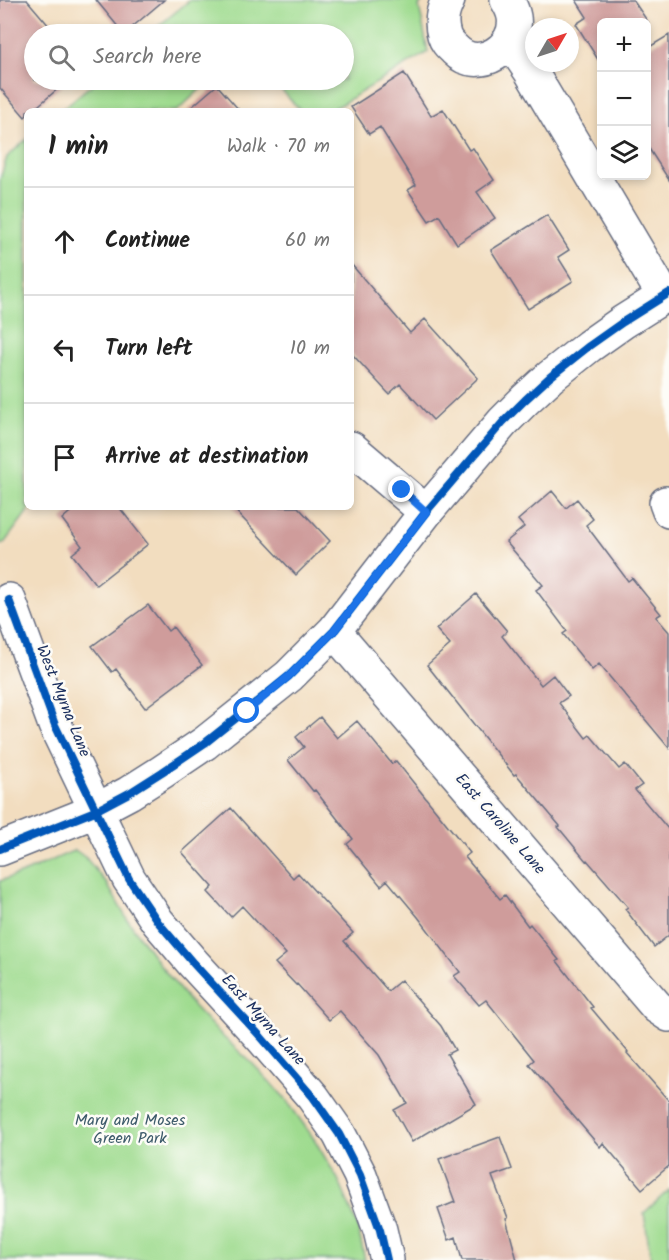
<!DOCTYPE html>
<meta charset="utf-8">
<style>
:root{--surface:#fff;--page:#f6f6f6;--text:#222;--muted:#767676;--line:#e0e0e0}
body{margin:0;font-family:Kalam,sans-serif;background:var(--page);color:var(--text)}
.controls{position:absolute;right:18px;top:18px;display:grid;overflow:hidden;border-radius:9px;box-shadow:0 3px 9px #0003}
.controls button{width:54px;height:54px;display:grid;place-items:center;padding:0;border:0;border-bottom:2px solid var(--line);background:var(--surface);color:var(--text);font:30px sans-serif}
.compass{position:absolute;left:525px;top:18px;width:54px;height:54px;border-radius:50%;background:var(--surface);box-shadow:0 3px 9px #0003;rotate:51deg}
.stop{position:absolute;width:18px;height:18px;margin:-14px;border:4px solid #1a73e8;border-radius:50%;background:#fff}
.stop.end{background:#1a73e8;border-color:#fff;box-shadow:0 2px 6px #0008}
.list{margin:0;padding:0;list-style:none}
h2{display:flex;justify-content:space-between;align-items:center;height:78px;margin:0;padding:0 24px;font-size:26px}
h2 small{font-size:20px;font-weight:400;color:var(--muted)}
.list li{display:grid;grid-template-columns:39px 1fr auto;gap:18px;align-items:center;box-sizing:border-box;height:108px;padding:0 24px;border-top:2px solid var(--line)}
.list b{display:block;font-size:22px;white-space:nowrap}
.list em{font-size:20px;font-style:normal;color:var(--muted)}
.icon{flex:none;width:33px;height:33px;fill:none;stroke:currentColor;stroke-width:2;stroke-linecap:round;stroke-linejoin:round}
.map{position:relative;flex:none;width:669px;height:1260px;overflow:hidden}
.search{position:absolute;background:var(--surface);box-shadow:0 3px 9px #0003;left:24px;top:24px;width:330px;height:66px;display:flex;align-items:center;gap:15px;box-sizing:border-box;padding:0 21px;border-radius:33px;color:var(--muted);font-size:22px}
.panel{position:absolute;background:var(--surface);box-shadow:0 3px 9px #0003;left:24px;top:108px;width:330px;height:402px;border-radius:9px}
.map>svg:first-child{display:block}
.green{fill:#9fdb8f;stroke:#5d8576;stroke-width:1.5}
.building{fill:#cf9c9b}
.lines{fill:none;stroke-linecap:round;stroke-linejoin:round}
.minor-casing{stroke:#666c80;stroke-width:36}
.minor{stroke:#fff;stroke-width:33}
.cycleway-casing{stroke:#fdfcf7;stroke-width:11}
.cycleway{stroke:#0057b8;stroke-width:8}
.route{stroke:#1a73e8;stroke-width:8}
.labels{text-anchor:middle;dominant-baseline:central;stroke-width:5;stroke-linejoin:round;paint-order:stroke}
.street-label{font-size:16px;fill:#1b2f5e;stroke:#fdfcf7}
.park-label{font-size:16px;fill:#3c5a6a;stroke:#fdfcf7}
</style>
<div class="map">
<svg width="669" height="1260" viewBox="0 0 669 1260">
<rect width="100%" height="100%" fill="#fdfcf7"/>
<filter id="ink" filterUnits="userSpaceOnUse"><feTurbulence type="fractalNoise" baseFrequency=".0167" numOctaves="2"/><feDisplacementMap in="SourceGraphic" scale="12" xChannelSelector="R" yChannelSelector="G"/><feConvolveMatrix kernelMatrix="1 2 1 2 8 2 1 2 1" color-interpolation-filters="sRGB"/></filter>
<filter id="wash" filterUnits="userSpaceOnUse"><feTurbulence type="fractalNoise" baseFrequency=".008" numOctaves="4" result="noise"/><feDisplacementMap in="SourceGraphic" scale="24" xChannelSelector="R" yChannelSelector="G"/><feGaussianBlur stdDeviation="1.35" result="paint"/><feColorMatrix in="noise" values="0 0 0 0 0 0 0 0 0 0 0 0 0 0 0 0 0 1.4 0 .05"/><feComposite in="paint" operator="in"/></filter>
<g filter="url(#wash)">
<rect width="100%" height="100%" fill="#f2ddbf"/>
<path class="green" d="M190,0h234l-5,6 9,46 -98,59h-29l-29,-31h72v-46h-195z
M97,80h113l-33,31h-117z
M27,139v368h4l-26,35 -5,3v-366l7,-22z
M75,850l11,8 21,26 20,35 33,46 29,36 32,34 32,29 32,34 29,41 24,40 19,45 8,36h-365v-379l28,-10z
M669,1190v70h-18l-7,-47z"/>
<g id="blocks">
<path class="building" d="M0,0h27l29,34h-22v46h34l-36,31h-5v4l-2,2 -25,-29z
M96,0h68l-40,34z
M576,0h57l15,22h-46v44l-26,-42 11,-7z
M669,35v145l-23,-36v-95z
M404,73l27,43 12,-7 26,41 4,-2 21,32 -17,12 18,26 -38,26 -18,-29 -10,6 -21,-31 8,-5 -36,-58 -11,7 -18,-27z
M217,85l23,26h-53z
M547,215l22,35 -11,7 15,24 -45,28 -37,-59z
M351,264l59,69 15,-14 53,59 -45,42 -33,-36 -11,10 -38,-41z
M552,491l14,17 11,-9 16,20 -7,6 42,56 4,-3 29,36 -5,3 13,15v116l-70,-84 -7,6 -29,-36 4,-3 -31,-41 7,-5 -37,-43 18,-15 -6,-7z
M76,507h43l29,37 -52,41 -24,-31 10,-8 -20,-27z
M232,507h66l32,34 -34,34z
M476,594l31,37 -5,5 39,49 12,-10 16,21 -10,7 27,35 4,-3 29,34 6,-5 17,21 -7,5 34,40v105l-15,12 -29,-38 3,-2 -41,-47 -1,1 -28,-34 2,-1 -44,-52 -2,1 -87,-110 23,-20 -14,-16z
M148,605l20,26 5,-4 29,38 -57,43 -29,-39 -4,3 -20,-26z
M320,717l17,21 20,-17 35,43 4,-3 74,92 -5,4 35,42 5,-4 23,31 2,-2 29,36 -2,1 36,46 -2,1 37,44 -1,1 42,48v65l-27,23 -39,-46 -3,4 -71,-83 5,-4 -48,-60 -7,5 -25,-29 6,-4 -42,-55 -31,-37 -6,6 -34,-42 6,-5 -38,-49 -2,1 -25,-31 16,-13 -8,-10z
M231,808l62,70 5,-5 55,60 -9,8 44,50 13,-11 40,46 14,24 -8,4 29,50 -64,38 -18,-32 13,-7 -28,-48 -39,-44 -11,9 -32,-36 -1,1 -21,-22 11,-9 -44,-48 -11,11 -23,-25 5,-5 -31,-35z
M500,1137l12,32 -20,7 16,42 -2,1 11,41h-55l-6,-23 -7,3 -11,-31 17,-7 -16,-43z"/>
</g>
</g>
<g filter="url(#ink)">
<use href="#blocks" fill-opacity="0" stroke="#666c80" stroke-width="1.5"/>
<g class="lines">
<defs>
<path id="minor" d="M448,0c-6,12 -8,22 -4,35 2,7 6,10 11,15 23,24 64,-2 59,-33 -1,-6 -4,-12 -7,-17
M510,41l21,31 133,224
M351,448l75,64
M666,503l3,8
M9,600l46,125 74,154 29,43 35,41 68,74 52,60 26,37 21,41 20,55 7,30
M334,631l323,376 12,8
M0,849l95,-38 34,-18 33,-21 43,-29 84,-67 45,-45 92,-119 77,-90 22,-22 25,-23 39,-31 34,-24 46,-29"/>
</defs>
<use href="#minor" class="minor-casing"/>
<use href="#minor" class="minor"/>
<defs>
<path id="cycleway" d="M9,600l46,125 74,154 29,43 35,41 68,74 52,60 26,37 21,41 20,55 7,30
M0,849l95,-38 34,-18 33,-21 43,-29 84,-67 45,-45 92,-119 77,-90 22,-22 25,-23 39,-31 34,-24 46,-29"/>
</defs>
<use href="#cycleway" class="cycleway-casing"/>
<use href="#cycleway" class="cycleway"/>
</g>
</g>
<g class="lines" filter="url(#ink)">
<path class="route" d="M247,711l42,-35 45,-45 92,-119 -24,-22"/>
</g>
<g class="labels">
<g class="street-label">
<text transform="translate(63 701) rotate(68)">West Myrna Lane</text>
<text transform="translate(500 824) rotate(49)">East Caroline Lane</text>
<text transform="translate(263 1020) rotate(48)">East Myrna Lane</text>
</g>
<g class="park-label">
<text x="130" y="1120">Mary and Moses<tspan x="130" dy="18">Green Park</tspan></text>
</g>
</g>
</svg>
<div class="controls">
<button>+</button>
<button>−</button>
<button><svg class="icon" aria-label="layers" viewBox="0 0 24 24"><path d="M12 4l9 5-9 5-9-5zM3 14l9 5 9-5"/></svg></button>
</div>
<svg class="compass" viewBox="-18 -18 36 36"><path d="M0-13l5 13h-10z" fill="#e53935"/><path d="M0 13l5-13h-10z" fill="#767676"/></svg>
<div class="stop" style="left:247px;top:711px"></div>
<div class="stop end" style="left:402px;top:490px"></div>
<div class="search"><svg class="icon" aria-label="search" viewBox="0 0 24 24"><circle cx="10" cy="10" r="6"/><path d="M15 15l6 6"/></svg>Search here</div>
<section class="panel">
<h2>1 min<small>Walk · 70 m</small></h2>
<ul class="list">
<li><svg class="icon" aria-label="ahead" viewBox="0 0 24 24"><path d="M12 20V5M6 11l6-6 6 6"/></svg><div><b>Continue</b></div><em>60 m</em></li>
<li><svg class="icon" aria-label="left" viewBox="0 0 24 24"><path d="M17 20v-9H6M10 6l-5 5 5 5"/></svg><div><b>Turn left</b></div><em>10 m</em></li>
<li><svg class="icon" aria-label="arrive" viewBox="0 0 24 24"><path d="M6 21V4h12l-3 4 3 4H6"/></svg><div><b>Arrive at destination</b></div></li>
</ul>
</section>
</div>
